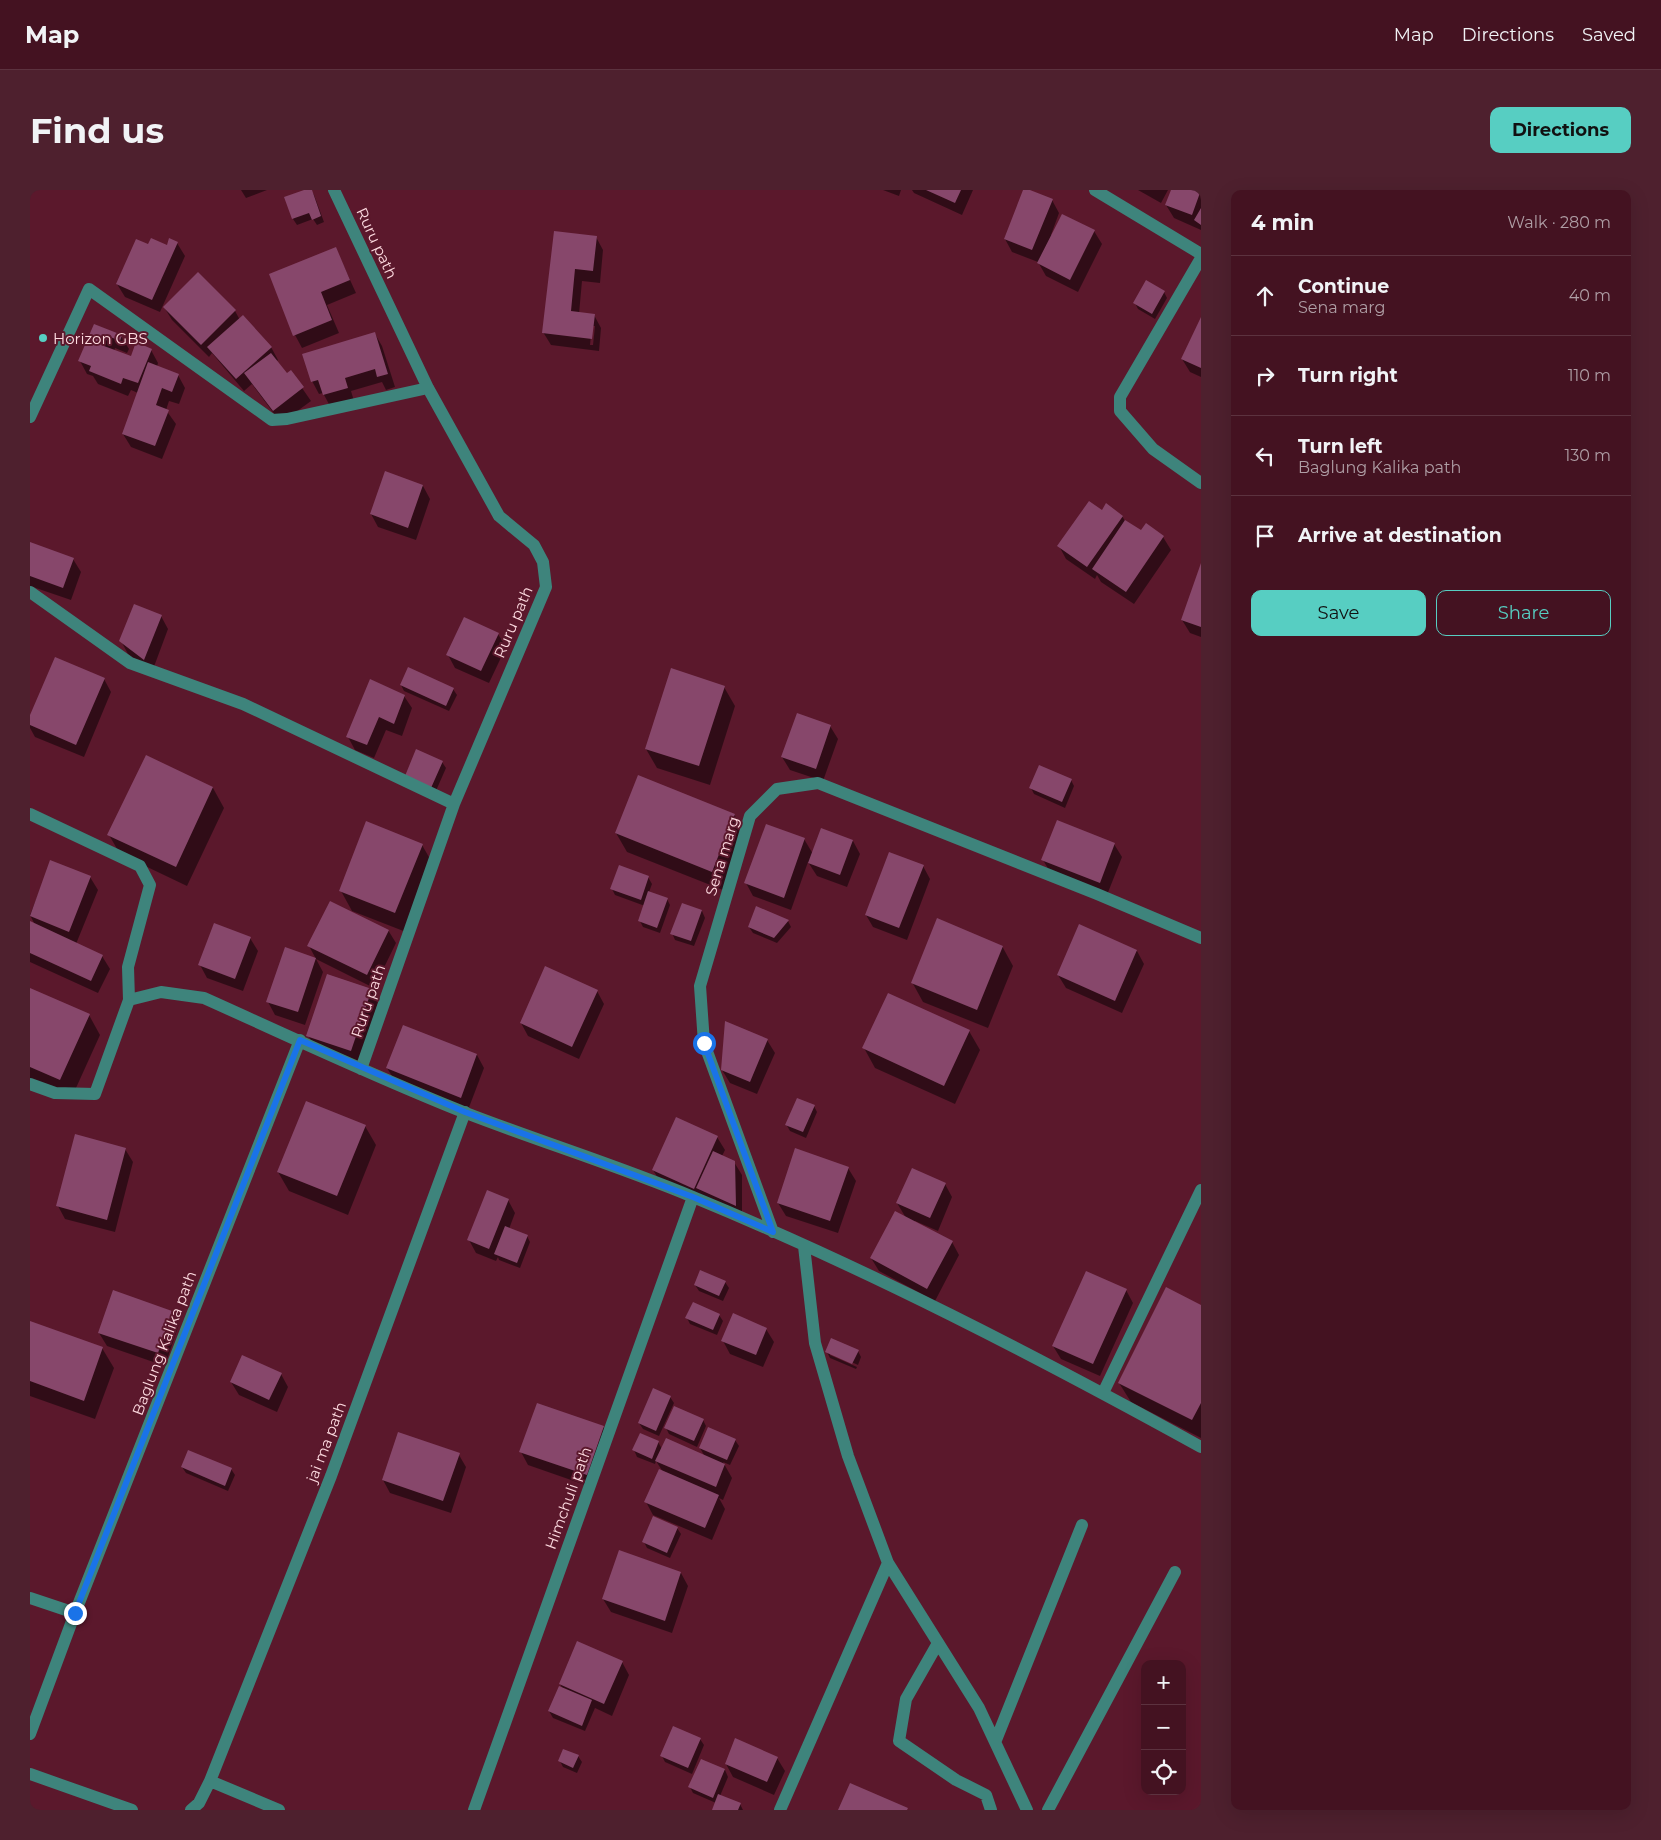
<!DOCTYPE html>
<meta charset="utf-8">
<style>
:root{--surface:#441221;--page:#4e202e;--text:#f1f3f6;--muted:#af9ea5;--line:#5c323f;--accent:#57cec2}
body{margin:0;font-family:Montserrat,sans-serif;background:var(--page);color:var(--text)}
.controls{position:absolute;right:15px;bottom:15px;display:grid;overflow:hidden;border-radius:10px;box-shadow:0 5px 20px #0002}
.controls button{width:45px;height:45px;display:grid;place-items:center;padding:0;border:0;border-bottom:1px solid var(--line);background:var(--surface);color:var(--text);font:25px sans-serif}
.stop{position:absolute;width:15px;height:15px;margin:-11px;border:4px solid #1a73e8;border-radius:50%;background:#fff}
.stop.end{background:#1a73e8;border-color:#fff;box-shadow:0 1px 5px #0008}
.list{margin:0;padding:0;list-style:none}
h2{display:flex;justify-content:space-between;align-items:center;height:65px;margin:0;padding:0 20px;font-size:21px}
h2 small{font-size:16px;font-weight:400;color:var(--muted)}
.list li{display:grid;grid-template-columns:32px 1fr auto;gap:15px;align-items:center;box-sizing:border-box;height:80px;padding:0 20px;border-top:1px solid var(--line)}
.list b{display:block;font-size:19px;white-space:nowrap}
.list p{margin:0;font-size:16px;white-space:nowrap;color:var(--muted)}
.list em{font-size:16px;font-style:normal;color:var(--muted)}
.actions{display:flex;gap:10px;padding:15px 20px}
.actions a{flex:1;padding:11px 0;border:1px solid var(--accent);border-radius:10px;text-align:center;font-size:18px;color:var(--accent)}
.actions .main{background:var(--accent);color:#111}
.icon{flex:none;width:28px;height:28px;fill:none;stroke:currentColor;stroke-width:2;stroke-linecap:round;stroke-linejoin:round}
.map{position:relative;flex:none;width:1171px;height:1620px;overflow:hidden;border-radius:10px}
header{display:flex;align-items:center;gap:30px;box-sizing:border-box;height:70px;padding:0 25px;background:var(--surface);border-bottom:1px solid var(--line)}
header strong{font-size:24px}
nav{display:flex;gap:28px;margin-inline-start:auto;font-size:18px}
.intro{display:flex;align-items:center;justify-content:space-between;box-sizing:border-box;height:120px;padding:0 30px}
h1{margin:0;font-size:35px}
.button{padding:12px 22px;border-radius:10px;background:var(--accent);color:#111;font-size:18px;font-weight:700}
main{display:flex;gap:30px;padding:0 30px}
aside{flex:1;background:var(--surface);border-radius:10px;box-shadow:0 5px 20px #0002}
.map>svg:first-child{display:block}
.shadow{fill:#0007;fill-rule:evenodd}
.building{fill:#87476b}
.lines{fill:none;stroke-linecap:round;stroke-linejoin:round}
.minor{stroke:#3e847c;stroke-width:12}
.route{stroke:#1a73e8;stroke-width:6}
.poi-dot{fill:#57cec2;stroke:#5b182c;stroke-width:2}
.labels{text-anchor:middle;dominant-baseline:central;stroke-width:4;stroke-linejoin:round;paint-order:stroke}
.street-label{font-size:15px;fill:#fedbe1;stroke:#5b182c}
.poi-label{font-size:15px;fill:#fedbe1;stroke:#5b182c;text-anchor:start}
</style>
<header>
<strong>Map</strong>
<nav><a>Map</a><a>Directions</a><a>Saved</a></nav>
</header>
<div class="intro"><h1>Find us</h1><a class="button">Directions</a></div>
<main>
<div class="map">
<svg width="1171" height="1620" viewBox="0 0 1171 1620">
<rect width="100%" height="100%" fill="#5b182c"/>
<path class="shadow" d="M211,0h26l-21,8z
M277,0h4l3,5 10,27 -7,3 -4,-6 -16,6 -4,-6z
M853,0h18l-2,6z
M882,0h61l-11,25 -48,-22z
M995,0l27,10 7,13 -8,22 43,-4 8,13 -24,48 -32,-16 -8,-14 -26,-10 -7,-13z
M1108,0h30l-7,13z
M1142,0h29v40l-27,-12 -8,-13z
M525,42l41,5 7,13 -3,33 -18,-2 -3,33 15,1 7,13 -2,23 -48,-6 -8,-13zM562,136h3l-2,19h-3z
M147,53l8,13 -25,56 -35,-15 -8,-13 32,-38h18z
M306,59l20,44 -29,12 12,28 -37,15 -7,-13z
M1134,102l3,6 -12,21 -17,-10 -3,-6z
M134,117l71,4 5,9 31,27 7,13 -2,2 10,13 5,-3 20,29 -30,22 -29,-39 -8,7 -32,-38 -3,4 -37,-37z
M1171,130v57l-11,-5 -8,-13z
M64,136l27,10 8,13 -2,4 -12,-5 -1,3 17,7 20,-8 7,13 -1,4 21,8 7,13 -6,16 -10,-3 -3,9 10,14 -14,35 -31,-12 -8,-13 15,-41 -7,-3 -3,6 -30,-12 -5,-8 -6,-2 -7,-13z
M345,144l7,12 13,41 -9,3 -4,-8 -31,9 3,10 -23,7 -8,-15 -4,1 -7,-13z
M393,296l7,13 -14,41 -38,-13 -7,-13z
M1072,322l20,4 3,5 16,11 22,5 8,13 -37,54 -33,-22 -4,-7 -2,4 -29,-20 -7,-13z
M0,354l43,15 8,13 -10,28 -41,-14z
M1171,375v72l-11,-4 -8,-13z
M131,426l7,13 -16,43 -24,-18 -7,-13z
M468,444l8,13 -17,36 -34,-15 -7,-13z
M74,489l7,13 -27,65 -49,-20 -5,-9v-10z
M371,495l52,4 4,6 -8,16 -45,-20z
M694,497l11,19 -25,79 -53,-17 -11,-19z
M374,506l8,12 -10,28 -16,-6 -12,28 -19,-8 -7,-13z
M800,536l8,13 -15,42 -33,-11 -8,-13z
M116,567l67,31 11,20 -37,78 -67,-32 -11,-19z
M412,572l4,6 -11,25 -25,-11z
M1041,590l3,6 -9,22 -31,-14 -3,-6z
M704,624l11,20 -22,56 -96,-38 -11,-19z
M774,649l9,15 40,-13 7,13 -13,33 -30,-11 -9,-14 -17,48 -38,-14 -7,-13z
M1084,654l8,13 -15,38 -57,-23 -7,-12z
M392,655l11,19 -27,68 -54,-21 -11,-20z
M21,672l39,15 8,13 -22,54 26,12 8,13 -12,24 -68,-31v-40l5,3 -5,-10z
M893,676l7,13 -23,61 -34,-13 -7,-12z
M618,687l4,7 -3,8 18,7 3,6 -10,28 -17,-6 -3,-6 5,-15 -30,-11 -3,-6z
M652,714l20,7 3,7 -11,28 -19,-6 -3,-7z
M758,731l3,6 -14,16 -24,-10 -4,-6z
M358,740l8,13 -22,45 -58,-29 7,13 -18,53 -30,-10 -7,-13 18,-53 30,10 -7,-13z
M220,748l8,13 -15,40 -36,-13 -7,-13z
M972,756l11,20 -25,62 -65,-26 -11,-20z
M1107,761l7,13 -22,49 -56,-25 -8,-13z
M0,800l59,25 11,20 -29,64 -41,-19z
M341,800l7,13 -20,60 -43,-15 -7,-13z
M567,801l7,13 -25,55 -51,-23 -7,-13z
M374,837l73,28 7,13 -16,42 -73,-29 -8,-13z
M939,841l11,19 -25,54 -80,-36 -11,-20z
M737,850l8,13 -18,41 -27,-11 -8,-13z
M784,916l3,6 -11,26 -16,-7 -4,-7z
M335,936l11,19 -28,70 -59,-24 -11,-19z
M687,947l8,13 -3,6 12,6 8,13v43l-81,-35 -8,-13z
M95,959l8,13 -18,70 -50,-13 -7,-13z
M818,978l8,13 -18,52 -52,-17 -8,-13z
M915,994l7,13 -14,34 -23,-10 -1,2 38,19 7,13 -24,46 -56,-30 -8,-13 35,-40 -9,-15z
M478,1010l7,13 -6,16 18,7 3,6 -10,26 -21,-8 -1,-3 -2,4 -20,-8 -7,-13z
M695,1092l4,6 -6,13 -24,-10 -4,-6z
M1096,1100l7,13 -33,73 -39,-17 -8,-13z
M1171,1116v132l-70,-36 -12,-19z
M141,1122l8,12 -14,42 -58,-20 -8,-13z
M689,1125l4,6 -6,14 -27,-11 -3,-6z
M0,1132l72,26 12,20 -19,51 -65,-23z
M736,1139l8,13 -11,25 -33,-13 -7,-13z
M828,1161l3,6 -3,8 -28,-13v3l27,12 -1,2 -26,-11 -3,-6z
M251,1184l7,13 -11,25 -38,-17 -8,-13z
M640,1207l4,6 -15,33 -16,-7 -4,-6z
M673,1230l3,6 -9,21 -28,-13 -3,-6z
M573,1237l7,13 -16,48 -66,-23 -7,-13z
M705,1250l4,6 -9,19 -7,-3 9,16 -9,22 -4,-2 6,11 -13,31 -59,-25 -7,-13 17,-30 -7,-11 -1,3 -18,-7 -3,-7 24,-8 4,7 43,8 -5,-9z
M429,1265l7,12 -15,46 -61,-20 -7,-13z
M152,1277l49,2 4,6 -7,16 -42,-18z
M647,1338l4,6 -11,24 -23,-10 -3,-6z
M651,1383l7,13 -16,47 -61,-21 -8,-13z
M592,1472l7,13 -17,41 -17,-8 -10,23 -32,-13 -4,-7 14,-22 -3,-5z
M670,1549l4,6 -12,29 -27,-12 -3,-6z
M548,1566l4,6 -5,11 -14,-6 -3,-6z
M747,1568l8,13 -11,24 -41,-18 -7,-13z
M672,1571l23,9 3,7 -8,19 20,8 3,6h-30l3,-7 -23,-10 -3,-6z"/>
<path class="building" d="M274,0h8l9,26 -9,4 -3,-7 -17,6 -8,-22z
M896,0h35l-6,13z
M993,0h7l23,9 -21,51 -28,-11z
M1141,0h30l-9,25 -27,-10z
M1171,18v17l-7,-5z
M1032,24l33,16 -25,50 -33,-17z
M524,41l43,5 -4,35 -18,-2 -4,42 24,3 -3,25 -50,-6z
M121,48l16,7 2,-7 9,4 -26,58 -36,-16 20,-45 12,5z
M306,57l14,33 -29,12 11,28 -39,16 -24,-62z
M168,82l38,38 -35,35 -38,-38z
M1116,90l19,11 -13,23 -19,-11z
M213,125l29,32 -36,32 -29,-32z
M1171,127v51l-20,-9z
M64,134l28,11 -2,6 -12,-5 -4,10 27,10 5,-14 16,7 -14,34 -15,-5 -2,6 -32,-13 2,-5 -13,-5z
M345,142l13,42 -11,3 -2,-8 -30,9 3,10 -25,7 -5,-15 -7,2 -9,-28z
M241,163l16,20 4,-3 13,17 -31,24 -29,-38z
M118,172l31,12 -7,18 -10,-4 -6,17 13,5 -14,36 -33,-12z
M355,281l38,14 -15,43 -38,-14z
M1059,311l13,9 4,-7 17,13 -36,51 -30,-21z
M1095,330l16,10 5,-7 18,13 -38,56 -34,-23z
M0,352l44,16 -11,30 -33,-12z
M1171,373v64l-20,-7z
M104,414l28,11 -18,45 -25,-19z
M434,427l35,16 -18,38 -35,-16z
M25,467l50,21 -29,67 -46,-20v-10z
M378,477l46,21 -8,18 -46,-21z
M641,478l54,18 -26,80 -54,-17z
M340,489l35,16 -11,29 -15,-7 -12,28 -21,-8z
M767,523l34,12 -15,44 -35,-12z
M386,559l27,12 -12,27 -26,-12z
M116,565l67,32 -37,80 -69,-32z
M1009,575l33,14 -10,23 -33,-14z
M608,585l97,39 -23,58 -97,-39z
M1027,630l58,23 -15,40 -59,-23z
M336,631l57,23 -28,69 -56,-22z
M736,634l39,14 -21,60 -40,-15z
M791,638l32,12 -13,35 -32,-12z
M859,662l35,13 -25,63 -34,-13z
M20,670l41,16 -22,56 -39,-16z
M589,675l30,11 -8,24 -31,-11z
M618,701l20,7 -11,30 -19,-7z
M300,711l59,29 -22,45 -60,-29z
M652,713l20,7 -11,31 -21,-7z
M726,716l33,14 -15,18 -26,-11z
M907,728l66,28 -26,64 -66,-27z
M0,731l73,34 -12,26 -61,-28z
M184,733l37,14 -16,42 -37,-14z
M1049,734l58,26 -22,51 -58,-26z
M255,757l31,11 -18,54 -32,-10z
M515,776l53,24 -26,57 -52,-24z
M297,784l45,15 -21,62 -45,-15z
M0,798l60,26 -30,66 -30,-13z
M858,803l82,37 -26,56 -82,-38z
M695,831l43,18 -18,43 -29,-12z
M373,835l74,29 -16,44 -75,-30z
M767,908l18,7 -12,27 -18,-7z
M276,911l60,24 -29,71 -60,-24z
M646,927l42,19 -24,53 -42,-19z
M45,944l51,14 -19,72 -51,-14z
M765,958l54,19 -19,54 -53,-18z
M683,961l22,10 1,45 -40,-18z
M882,978l34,15 -16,35 -34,-15z
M457,1000l22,9 -20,50 -22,-9z
M865,1021l58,30 -26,48 -57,-31z
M475,1036l23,9 -11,28 -23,-9z
M670,1080l26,11 -7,15 -25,-11z
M1056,1081l41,18 -34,75 -41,-18z
M1136,1097l35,18v98l-9,17 -74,-37z
M83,1100l59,21 -14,42 -60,-20z
M663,1112l27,12 -7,16 -28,-12z
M703,1123l34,15 -11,27 -35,-14z
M0,1131l73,26 -19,54 -54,-20z
M801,1148l28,12 -7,14 -27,-12z
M212,1165l40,18 -13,27 -39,-18z
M623,1198l18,8 -15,35 -18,-8z
M507,1213l67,23 -17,49 -68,-23z
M644,1216l30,13 -10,22 -30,-13z
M678,1237l28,12 -9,21 -28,-12z
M368,1242l62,21 -17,48 -61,-21z
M610,1243l19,8 -7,18 -20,-9z
M636,1248l59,26 -9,23 -61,-26z
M158,1260l44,18 -7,18 -44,-19z
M629,1279l60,26 -14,33 -61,-26z
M623,1326l25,11 -11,26 -25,-11z
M589,1360l62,22 -16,49 -63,-22z
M547,1451l46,20 -19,43 -45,-20z
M529,1496l33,14 -10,26 -34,-15z
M643,1536l28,12 -13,30 -28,-12z
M705,1548l43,19 -11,25 -42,-18z
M533,1559l16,6 -6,13 -15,-7z
M671,1569l24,10 -12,29 -25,-11z
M820,1593l58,25 -1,2h-69z
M688,1604l23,9 -3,7h-26z"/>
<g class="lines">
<path class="minor" d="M304,0l94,198 71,128 35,29 9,17 3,25 -92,217 -93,265
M1065,0l106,64
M1171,68l-81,139v14l33,38 48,34
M0,227l59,-128 183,131 15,-1 141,-31
M0,402l100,71 113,41 211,100
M0,624l110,52 10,19 -22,82 1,33
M0,894l25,9 40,1 34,-94 32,-8 43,6c87,39 173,80 262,115 75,29 153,53 227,84 175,72 343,159 508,250
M743,1042l-69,-189 -4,-57 50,-170 27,-27 41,-6 279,111 104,44
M1073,1203l98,-203
M858,1373l91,145 48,102
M0,1408l45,15 225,-573
M908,1453l-32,56 -7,42 57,39 30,15 5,15
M0,1544l45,-121
M966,1550l86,-215
M0,1584l102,36
M180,1591l69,29
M161,1620l8,-7 11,-22 121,-305 134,-364
M444,1620l219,-613
M750,1620l108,-247 -40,-107 -33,-113 -11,-97
M1018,1620l127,-238"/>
</g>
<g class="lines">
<path class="route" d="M45,1423l225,-573 165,72 228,85 80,35 -69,-189"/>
</g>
<circle class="poi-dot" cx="13" cy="148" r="5"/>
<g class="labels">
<g class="street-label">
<text transform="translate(347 53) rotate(65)">Ruru path</text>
<text transform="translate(483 432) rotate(-67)">Ruru path</text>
<text transform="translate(692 666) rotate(-73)">Sena marg</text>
<text transform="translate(338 811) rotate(-71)">Ruru path</text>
<text transform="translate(134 1153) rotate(-69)">Baglung Kalika path</text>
<text transform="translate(296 1252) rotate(-69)">jai ma path</text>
<text transform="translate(538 1308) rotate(-70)">Himchuli path</text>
</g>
<g class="poi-label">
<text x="23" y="148">Horizon GBS</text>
</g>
</g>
</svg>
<div class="controls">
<button>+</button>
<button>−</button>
<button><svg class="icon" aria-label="locate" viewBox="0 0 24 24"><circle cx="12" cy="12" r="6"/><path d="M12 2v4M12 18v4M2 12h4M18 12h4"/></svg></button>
</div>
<div class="stop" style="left:674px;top:853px"></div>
<div class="stop end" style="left:45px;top:1423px"></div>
</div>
<aside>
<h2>4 min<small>Walk · 280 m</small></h2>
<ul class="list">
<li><svg class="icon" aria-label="ahead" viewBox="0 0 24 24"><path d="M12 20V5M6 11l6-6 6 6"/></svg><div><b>Continue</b><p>Sena marg</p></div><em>40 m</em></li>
<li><svg class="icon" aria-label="right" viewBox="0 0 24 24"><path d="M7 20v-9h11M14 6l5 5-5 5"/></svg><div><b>Turn right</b></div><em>110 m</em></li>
<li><svg class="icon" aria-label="left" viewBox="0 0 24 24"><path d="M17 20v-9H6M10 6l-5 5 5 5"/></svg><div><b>Turn left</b><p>Baglung Kalika path</p></div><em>130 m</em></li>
<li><svg class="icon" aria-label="arrive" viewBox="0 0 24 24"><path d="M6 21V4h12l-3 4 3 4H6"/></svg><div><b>Arrive at destination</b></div></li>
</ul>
<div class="actions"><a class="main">Save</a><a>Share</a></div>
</aside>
</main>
